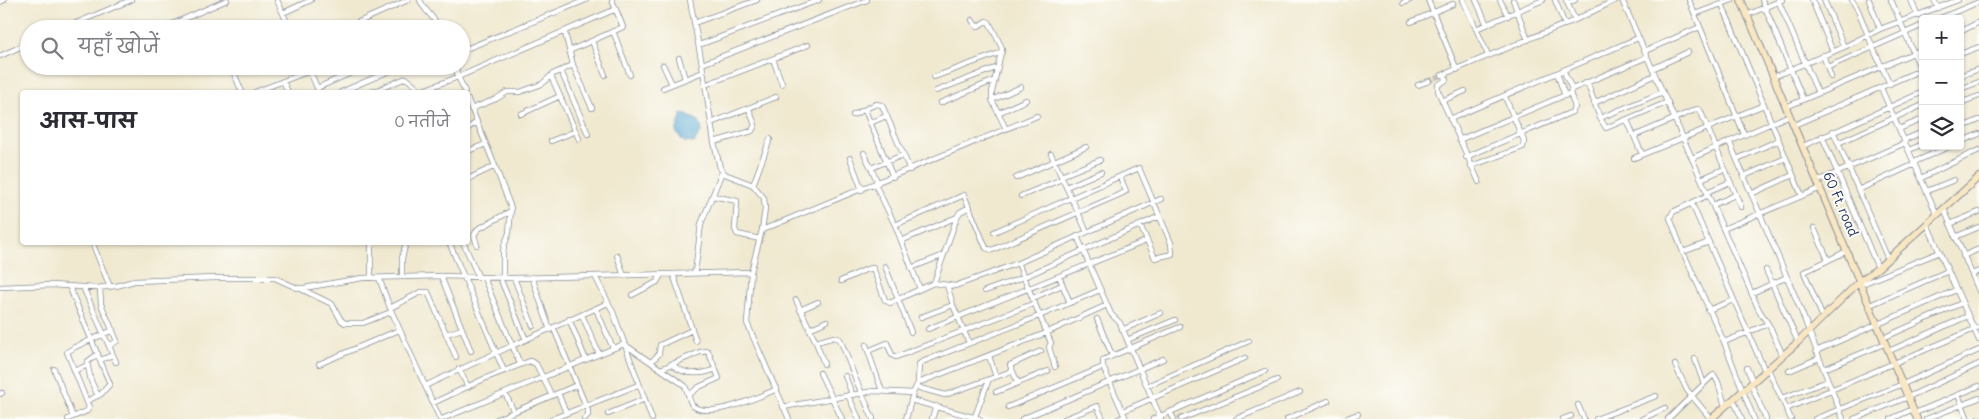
<!DOCTYPE html>
<html lang="hi">
<meta charset="utf-8">
<style>
:root{--surface:#fff;--page:#f2f2f3;--text:#2b2b33;--muted:#7c7c81;--line:#e1e1e2}
body{margin:0;font-family:Delius,"Playpen Sans Deva",sans-serif;background:var(--page);color:var(--text)}
.controls{position:absolute;right:15px;top:15px;display:grid;overflow:hidden;border-radius:5px;box-shadow:0 1px 4px #0004}
.controls button{width:45px;height:45px;display:grid;place-items:center;padding:0;border:0;border-bottom:1px solid var(--line);background:var(--surface);color:var(--text);font:25px sans-serif}
.list{margin:0;padding:0;list-style:none}
h2{display:flex;justify-content:space-between;align-items:center;height:65px;margin:0;padding:0 20px;font-size:21px}
h2 small{font-size:16px;font-weight:400;color:var(--muted)}
.icon{flex:none;width:28px;height:28px;fill:none;stroke:currentColor;stroke-width:2;stroke-linecap:round;stroke-linejoin:round}
.map{position:relative;flex:none;width:1979px;height:419px;overflow:hidden}
.search{position:absolute;background:var(--surface);box-shadow:0 1px 4px #0004;left:20px;top:20px;width:450px;height:55px;display:flex;align-items:center;gap:12px;box-sizing:border-box;padding:0 18px;border-radius:28px;color:var(--muted);font-size:19px}
.panel{position:absolute;background:var(--surface);box-shadow:0 1px 4px #0004;left:20px;top:90px;width:450px;height:155px;border-radius:5px}
.map>svg:first-child{display:block}
.water{fill:#57a7d1;stroke:#396b98}
.lines{fill:none;stroke-linecap:round;stroke-linejoin:round}
.street-tunnel{stroke:#c5c4b9;stroke-width:4.5;stroke-dasharray:4.5 2;stroke-linecap:butt}
.street-casing{stroke:#868c97;stroke-width:6}
.secondary-casing{stroke:#868c97;stroke-width:8}
.street{stroke:#fff;stroke-width:4.5}
.secondary{stroke:#f9e7c3;stroke-width:6}
.labels{text-anchor:middle;dominant-baseline:central;stroke-width:4;stroke-linejoin:round;paint-order:stroke}
.street-label{font-size:14px;fill:#1b2f5e;stroke:#fdfcf7}
</style>
<div class="map">
<svg width="1979" height="419" viewBox="0 0 1979 419">
<rect width="100%" height="100%" fill="#fdfcf7"/>
<filter id="ink" filterUnits="userSpaceOnUse"><feTurbulence type="fractalNoise" baseFrequency=".02" numOctaves="2"/><feDisplacementMap in="SourceGraphic" scale="10" xChannelSelector="R" yChannelSelector="G"/><feConvolveMatrix kernelMatrix="1 2 1 2 8 2 1 2 1" color-interpolation-filters="sRGB"/></filter>
<filter id="wash" filterUnits="userSpaceOnUse"><feTurbulence type="fractalNoise" baseFrequency=".0096" numOctaves="4" result="noise"/><feDisplacementMap in="SourceGraphic" scale="20" xChannelSelector="R" yChannelSelector="G"/><feGaussianBlur stdDeviation="1.12" result="paint"/><feColorMatrix in="noise" values="0 0 0 0 0 0 0 0 0 0 0 0 0 0 0 0 0 1.4 0 .05"/><feComposite in="paint" operator="in"/></filter>
<g filter="url(#wash)">
<rect width="100%" height="100%" fill="#f0e9d0"/>
<path class="water" d="M682,113l17,8 3,9 -8,13 -10,-1 -8,-10z"/>
</g>
<g filter="url(#ink)">
<g class="lines">
<path class="street-tunnel" d="M1429,81l13,-6"/>
<defs>
<path id="street" d="M277,0l13,29
M420,0c6,14 14,15 19,29
M690,0l12,64 12,78 6,26 5,6 28,11 11,13 1,11 -3,21 -11,42 -4,51 42,96
M1428,0l29,70
M1463,0l25,55
M1476,0l11,25
M1500,0l8,16
M1513,0l15,40
M1555,0l10,25
M1566,0l9,20
M1622,0l137,310 11,17 13,29
M1689,0l55,134
M1762,0l41,99
M1778,0l40,93
M1812,0l21,52
M1824,0l20,47
M1852,0l6,10 15,38 17,36
M1869,0l11,29
M1891,0l32,75
M1911,0l7,16
M1934,0l4,8
M0,2l4,-2
M1403,3l7,-3
M1568,3l7,-3
M1722,4l80,192
M283,13l28,-13
M1695,14l37,-14
M1747,15l35,-15
M1938,19l41,-17
M972,20l5,7 9,-6 3,1 13,26 -10,44v8l14,29
M1411,22l42,-18
M694,23l63,-23
M62,29l69,-29
M161,29l66,-29
M200,29l12,-6h2l3,6
M343,29l65,-29
M1476,29l67,-29
M613,31l17,44
M1960,32l19,-10
M565,33l8,32 19,43
M592,41l13,34
M699,45l120,-45
M461,51l125,-51
M569,51l54,-24 -11,-27
M1645,51l55,-24
M1960,54l19,-7
M1823,55l8,22
M0,56l29,-13
M679,58l6,21
M773,59l9,25
M702,64l165,-64
M663,65l9,19
M231,66l11,26
M456,66l1,8 8,18
M1828,67l95,-42
M1652,69l36,-17
M1563,70l9,19
M561,71l27,63
M1557,73l8,23
M1445,74l1,6 -8,5v6l41,91
M1442,75l133,-55 41,-20
M551,76l28,63
M1960,76l19,-7
M934,77l68,-25
M1773,77l71,-30 36,-18 78,-29
M283,81l5,11
M1587,82l13,36 6,10 62,-26
M705,85l103,-40
M1418,85l11,-4
M317,88l50,-22
M663,88l40,-16
M1881,88l56,127
M1960,89l19,-7
M936,91l62,-24
M255,92l52,-20 4,2 8,18
M341,92l60,-26
M372,92l34,-14 16,13
M418,92l40,-15 158,-68
M468,100l27,66 16,42 -2,25 -5,13 -1,7v25
M992,100l29,-13
M1442,101l23,-10
M940,103l55,-23
M1594,103l61,-28
M1960,103l19,-7
M1786,107l137,-58
M471,109l25,-10 11,-7h13l22,-8 11,-10 20,-9
M865,110l28,67
M998,113l28,-13
M521,114l39,-18
M853,115l23,-11 6,1 28,65
M1600,118l63,-26
M1450,119l188,-81
M1627,120l15,34
M711,123l65,-26
M870,123l16,-7
M1794,125l129,-56
M468,128l9,-6
M1960,128l19,-8
M1899,129l24,-10
M1833,131l55,128
M1634,136l63,-27 3,1 41,97
M1822,136l56,132
M1459,140l111,-47
M1904,140l19,-8
M551,141l25,-10
M1729,141l71,167 43,111
M714,142l38,-11 3,-6 -6,-16
M1960,142l19,-8
M1838,143l85,-38
M1803,146l120,-54
M1909,150l14,-6
M468,151l18,-7
M864,153l14,30
M1051,154l36,78
M1466,157l106,-45 3,-5 -5,-14 2,-4 75,-32
M850,158l12,32
M1634,158l130,-53
M1692,158l98,-43
M1737,159l42,-19
M1914,162l37,-16
M1471,166l52,-19 1,-6 -19,-44
M871,168l32,-13
M1061,176l39,-16
M1744,176l42,-18
M1016,178l70,-31
M1921,178l58,-28
M468,179l27,-13
M1701,179l23,-10
M1818,181l87,-38
M875,184l20,41 25,64
M753,185l17,-46
M1066,187l35,-15
M1858,190l57,-26
M1927,191l27,-11
M1707,192l23,-10
M1751,194l42,-19
M1708,195l-35,17 -3,6 13,34 41,90 30,77
M713,196l24,5 -2,28 2,5 23,5
M1021,196l41,-17
M1692,204l73,167
M1713,205l22,-10
M1944,209l35,82
M1927,224l52,116
M1950,224l29,-12
M895,225l69,-30 22,53 6,2 131,-57 3,-2 -6,-14
M1814,228l14,32
M1723,229l98,-41
M762,230l275,-114
M994,232l145,-64 32,75 1,11 -17,4 -15,-33
M1077,236l34,78 9,9 41,96
M1955,237l24,-10
M901,241l56,-24
M92,242l18,45
M371,242v36
M449,242l55,129
M463,242l16,36
M477,245l-3,-10 4,-6 33,-18
M1683,252l26,-10
M617,255l7,21
M1963,256l16,-7
M1018,263l33,80 -2,4 6,20
M885,266l26,66
M911,268l33,-13
M1766,270l32,72
M695,273l6,-49 21,-52
M673,274l23,67
M1972,274l7,-3
M441,276l30,75
M595,276l18,36 39,107
M1059,276l11,27
M402,277v-19l4,-16
M532,277l18,53
M379,278l11,30 50,111
M484,278l36,86
M500,278l26,62
M514,278l19,48
M841,281l26,-12 6,-1 12,32 5,3 39,-18 5,-2 21,3 63,-23 143,-64
M934,283l23,-66 3,-5 10,-5
M1862,284l78,-32
M947,285l6,20 16,38
M69,286l41,98 -9,10 -14,7
M0,287l52,-2 44,3 20,-2 18,-5 81,-3h60l22,10h7l58,-10 79,-2 73,2 237,-6
M83,287l33,75
M100,288l1,16 16,37 -8,5
M301,289l31,15 9,16 4,3h18l28,-11
M985,291l39,-14 136,-61
M1752,293l35,-16
M632,295l25,-13 4,-7
M1033,298l29,-13
M796,300l20,42 18,-5 6,2 16,41 17,39
M1870,305l78,-34
M390,308l31,-16h7l28,65
M596,309l17,39
M800,310l18,-8
M1708,310l26,-10
M582,315l17,39
M921,317l32,-12
M1823,318l-19,-46 43,-21
M569,319l17,41
M1097,319l15,36
M554,329l34,82v4l-4,4
M809,329l18,-8
M928,329l218,-88
M1122,330l39,-17
M446,334l16,-5
M1883,338l79,-35
M1127,340l48,-20
M816,342l8,22
M1724,342l44,-18
M866,345l16,46
M868,351l19,-8 5,12 4,2 139,-54
M1816,351l140,-61
M1889,351l79,-35
M989,356l7,21
M1695,359l9,25
M100,360l13,-5
M651,362l8,-8 1,-9 32,-15
M319,364l80,-34
M671,364c14,12 30,11 45,5
M1675,365l12,25 24,29
M1747,368l6,14
M54,369l19,48
M459,369l9,18
M661,369l39,-17 8,-1 11,27 -20,9 -10,8
M1768,369l23,50
M1824,369l62,-26
M74,371l14,-6
M1789,371l30,-13
M820,373l22,46
M845,376l7,18
M918,383l128,-50 61,-28
M1018,383l-8,-18 31,-14
M1751,384l15,35
M425,386c61,-29 122,-56 183,-83
M1147,386l102,-45
M916,387l29,8 67,-24
M996,392l52,-21
M505,393l9,19
M558,393l8,20
M0,394l2,-1
M848,395l11,24
M1958,395l10,24
M98,396l-7,-15 -4,-19 11,-8
M1782,398l46,-17
M1733,399l9,20
M911,400l69,19
M433,403l53,-25 44,-17 6,3 16,32
M1578,405l6,14
M783,407l91,-16 39,2
M1008,407l95,-40
M1786,409l193,-82
M1123,411l122,-53
M1915,413l64,-27
M608,414l37,-15
M68,419l19,-8 2,-4 -22,-55 8,-5 38,-17
M442,419l182,-75 60,41c5,6 4,16 9,21 18,13 63,-8 84,-17
M497,419l80,-34
M552,419l86,-34
M906,419l7,-26 5,-10 1,-19 3,-2 117,-46 61,-26
M932,419l4,-13
M974,419l15,-40
M1022,419l141,-60
M1064,419l33,-13 6,13
M1118,419l7,-3
M1126,419l-23,-52v-7l77,-33
M1153,419l17,-7
M1174,419l-4,-7 95,-41
M1181,419l96,-39
M1236,419l64,-27
M1287,419l41,-18
M1345,419l13,-5
M1563,419l8,-3
M1596,419l60,-23
M1642,419l23,-11
M1668,419l44,-43 2,-1 4,7 7,24
M1815,419l88,-35 76,-34
M1854,419l54,-22 71,-33
M1891,419l22,-10
M1926,419l53,-21
M1978,419h1"/>
<path id="secondary" d="M1741,0l176,419
M1711,419l87,-77 62,-61 18,-13 101,-91"/>
</defs>
<use href="#street" class="street-casing"/>
<use href="#secondary" class="secondary-casing"/>
<use href="#street" class="street"/>
<use href="#secondary" class="secondary"/>
</g>
</g>
<g class="labels">
<g class="street-label">
<text transform="translate(1841 204) rotate(67)">60 Ft. road</text>
</g>
</g>
</svg>
<div class="controls">
<button>+</button>
<button>−</button>
<button><svg class="icon" aria-label="layers" viewBox="0 0 24 24"><path d="M12 4l9 5-9 5-9-5zM3 14l9 5 9-5"/></svg></button>
</div>
<div class="search"><svg class="icon" aria-label="search" viewBox="0 0 24 24"><circle cx="10" cy="10" r="6"/><path d="M15 15l6 6"/></svg>यहाँ खोजें</div>
<section class="panel">
<h2>आस-पास<small>0 नतीजे</small></h2>
<ul class="list">
</ul>
</section>
</div>
